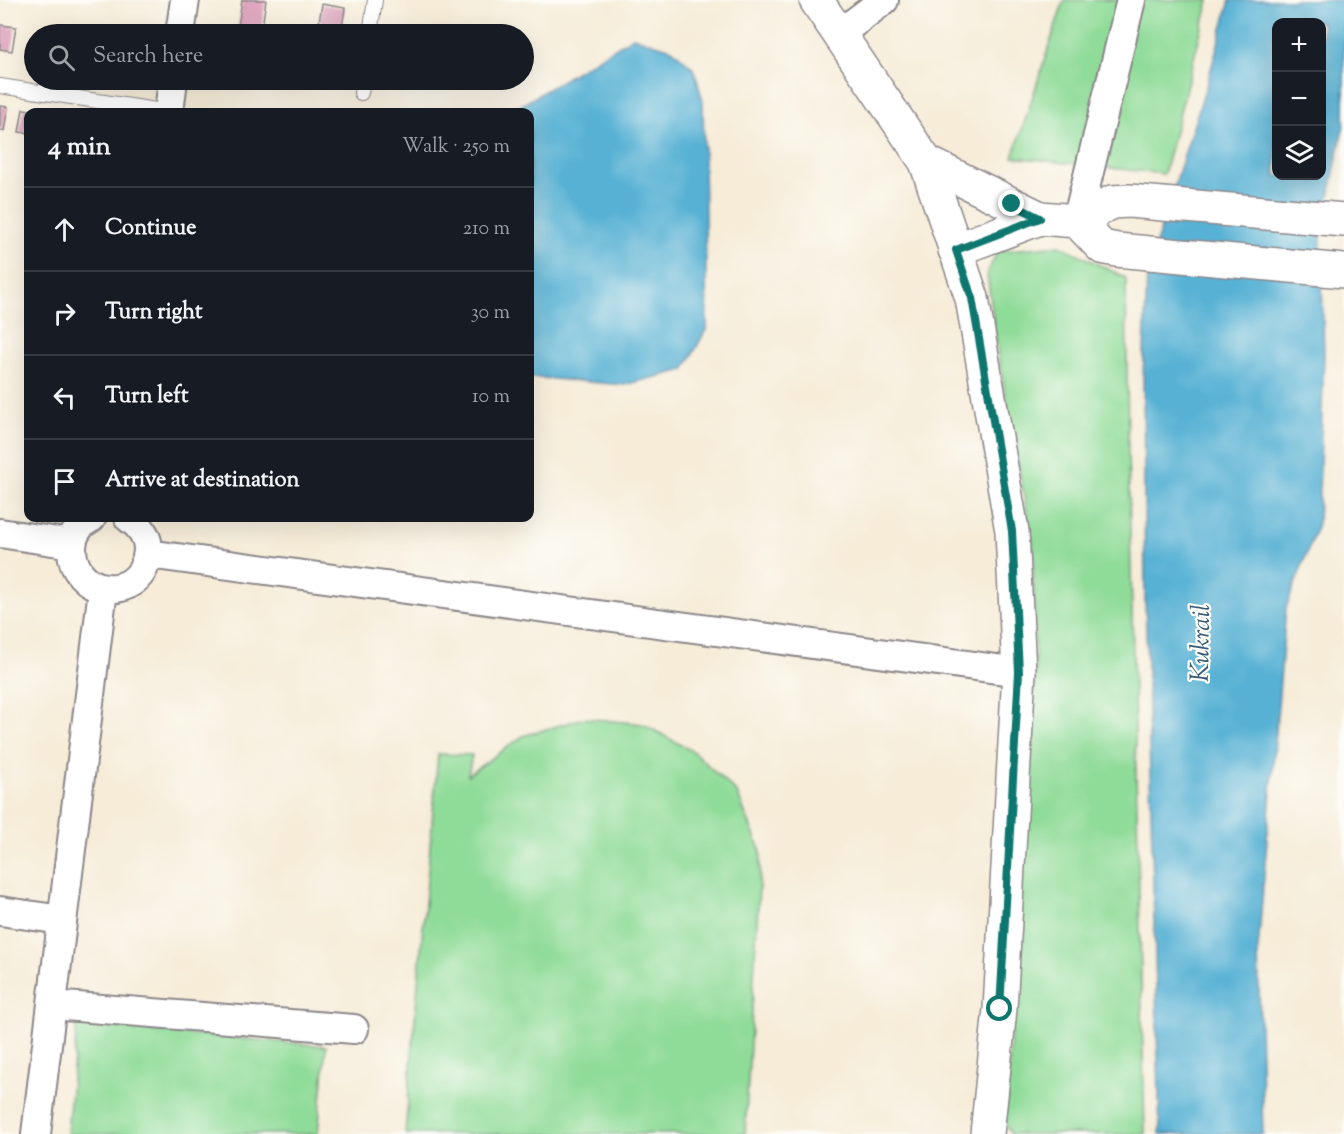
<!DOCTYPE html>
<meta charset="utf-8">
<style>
:root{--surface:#171b24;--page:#242831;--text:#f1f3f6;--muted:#9ea1a6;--line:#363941}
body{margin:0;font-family:"Sorts Mill Goudy",serif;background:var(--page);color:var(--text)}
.controls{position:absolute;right:18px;top:18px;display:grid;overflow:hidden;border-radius:12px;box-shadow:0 6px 24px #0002}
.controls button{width:54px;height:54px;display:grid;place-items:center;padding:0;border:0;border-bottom:2px solid var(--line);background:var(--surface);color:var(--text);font:30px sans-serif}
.stop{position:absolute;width:18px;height:18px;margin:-14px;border:4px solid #0f766e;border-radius:50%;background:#fff}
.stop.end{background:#0f766e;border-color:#fff;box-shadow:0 2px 6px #0008}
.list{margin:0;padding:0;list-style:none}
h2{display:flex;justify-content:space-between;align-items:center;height:78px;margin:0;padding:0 24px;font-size:26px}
h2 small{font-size:20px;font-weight:400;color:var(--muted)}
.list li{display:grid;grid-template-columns:39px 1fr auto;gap:18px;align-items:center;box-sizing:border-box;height:84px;padding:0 24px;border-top:2px solid var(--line)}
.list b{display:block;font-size:22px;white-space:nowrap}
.list em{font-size:20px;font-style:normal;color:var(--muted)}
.icon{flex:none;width:33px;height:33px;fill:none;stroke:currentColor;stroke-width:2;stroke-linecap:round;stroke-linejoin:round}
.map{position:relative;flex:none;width:1344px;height:1134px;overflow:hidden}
.search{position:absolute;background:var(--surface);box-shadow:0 6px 24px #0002;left:24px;top:24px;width:510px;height:66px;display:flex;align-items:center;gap:15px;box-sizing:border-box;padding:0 21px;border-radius:33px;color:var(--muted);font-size:22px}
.panel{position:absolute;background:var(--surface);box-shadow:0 6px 24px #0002;left:24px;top:108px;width:510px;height:414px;border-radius:12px}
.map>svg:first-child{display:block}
.green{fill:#8fdb98;stroke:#587e6a;stroke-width:1.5}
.water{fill:#57b1d4;stroke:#3c6a88;stroke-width:1.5;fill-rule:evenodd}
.building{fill:#d48dad}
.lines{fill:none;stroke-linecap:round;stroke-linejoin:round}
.lane-casing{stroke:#8c878a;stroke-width:16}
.street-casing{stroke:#8c878a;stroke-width:32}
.secondary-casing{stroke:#8c878a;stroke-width:36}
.lane{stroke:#fff;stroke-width:14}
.street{stroke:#fff;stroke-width:28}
.secondary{stroke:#fff;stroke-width:33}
.route{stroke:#0f766e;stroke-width:8}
.labels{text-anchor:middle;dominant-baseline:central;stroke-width:4.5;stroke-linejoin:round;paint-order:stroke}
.water-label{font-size:26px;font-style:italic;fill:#375b78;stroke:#fdfcf7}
</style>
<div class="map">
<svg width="1344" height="1134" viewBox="0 0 1344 1134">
<rect width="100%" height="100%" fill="#fdfcf7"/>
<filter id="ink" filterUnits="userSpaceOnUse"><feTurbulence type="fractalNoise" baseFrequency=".0167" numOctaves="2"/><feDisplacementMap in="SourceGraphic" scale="12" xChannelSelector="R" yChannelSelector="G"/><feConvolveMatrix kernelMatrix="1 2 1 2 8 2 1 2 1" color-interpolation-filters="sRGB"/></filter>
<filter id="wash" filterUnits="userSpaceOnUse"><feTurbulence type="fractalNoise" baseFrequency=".008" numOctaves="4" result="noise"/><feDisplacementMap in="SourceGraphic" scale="24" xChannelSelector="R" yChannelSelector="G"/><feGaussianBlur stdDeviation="1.35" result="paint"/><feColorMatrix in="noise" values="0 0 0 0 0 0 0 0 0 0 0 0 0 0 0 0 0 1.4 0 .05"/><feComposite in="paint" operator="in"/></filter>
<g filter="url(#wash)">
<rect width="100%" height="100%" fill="#f6ecd8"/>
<path class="green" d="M1064,0h145l-45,174 -151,-17z
M1060,245l66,33 2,171 17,685h-134l-6,-10 30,-458 -2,-120 -35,-191 -11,-82 11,-22z
M584,718l59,6 51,28 43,41 24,59 -16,282h-340l33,-380 34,1 -4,20 55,-39z
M77,1024l249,22 -8,88h-251z"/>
<path class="water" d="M1230,0h114v124l-23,113 3,120 -6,167 -32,84 -28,342 5,184h-103l-15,-535 -2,-222 4,-105 61,-192zM1276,22h46v154h-46z
M633,37l39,12 22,20 9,32 4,227 -23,42 -60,15 -94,-8v-265h-20z"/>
<g id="blocks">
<path class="building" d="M242,0h24l-5,34h-24z
M322,4l23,4 -4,26h-24z
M0,25l16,2 -4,24 -12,-2z
M0,106l8,1 -4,24 -4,-1z
M23,109l17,2 -12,1v21l-9,-1z"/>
</g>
</g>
<g filter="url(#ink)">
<use href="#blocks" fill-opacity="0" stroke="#8c878a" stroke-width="1.5"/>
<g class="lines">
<defs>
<path id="lane" d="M370,34l5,-34
M0,86l169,26
M361,93l2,-13"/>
<path id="street" d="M180,34l5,-34
M839,34l45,-34
M169,112l4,-32
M1077,221l54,-221
M91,518c-11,5 -19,17 -19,29 -1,49 66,57 75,10 4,-16 -5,-30 -18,-39
M0,533l72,11
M148,554l871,118
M0,911l62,9
M52,1005l302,24
M36,1134l67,-545"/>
<path id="secondary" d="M816,0l110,162 46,136 40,233 7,141 -19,337 -13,125
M926,162l114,56
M1077,221l25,26 15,3 227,21
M955,250l85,-32 37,3 35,-19 17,-1 215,19"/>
</defs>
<use href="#lane" class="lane-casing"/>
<use href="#street" class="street-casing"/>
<use href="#secondary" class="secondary-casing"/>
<use href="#lane" class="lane"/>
<use href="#street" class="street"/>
<use href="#secondary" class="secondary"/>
</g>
</g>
<g class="lines" filter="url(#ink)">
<path class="route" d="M1000,1009l19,-337 -7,-141 -40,-233 -16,-48 84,-32 -28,-14"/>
</g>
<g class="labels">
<g class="water-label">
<text transform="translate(1202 643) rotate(-89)">Kukrail</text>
</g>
</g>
</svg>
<div class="controls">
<button>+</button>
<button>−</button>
<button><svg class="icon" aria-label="layers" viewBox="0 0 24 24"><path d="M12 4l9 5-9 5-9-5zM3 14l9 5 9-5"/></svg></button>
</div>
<div class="stop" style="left:1000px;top:1009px"></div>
<div class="stop end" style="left:1012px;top:204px"></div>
<div class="search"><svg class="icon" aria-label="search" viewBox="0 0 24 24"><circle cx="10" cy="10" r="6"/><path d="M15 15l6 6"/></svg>Search here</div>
<section class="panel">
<h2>4 min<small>Walk · 250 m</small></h2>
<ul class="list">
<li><svg class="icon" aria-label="ahead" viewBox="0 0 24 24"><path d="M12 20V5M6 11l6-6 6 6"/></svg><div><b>Continue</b></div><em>210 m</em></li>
<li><svg class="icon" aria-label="right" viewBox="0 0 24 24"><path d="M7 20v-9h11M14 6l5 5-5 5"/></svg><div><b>Turn right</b></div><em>30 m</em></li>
<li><svg class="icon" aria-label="left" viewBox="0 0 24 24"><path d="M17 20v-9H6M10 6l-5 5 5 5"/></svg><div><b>Turn left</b></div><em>10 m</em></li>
<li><svg class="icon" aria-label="arrive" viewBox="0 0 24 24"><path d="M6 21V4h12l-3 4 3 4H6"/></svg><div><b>Arrive at destination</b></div></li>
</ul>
</section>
</div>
